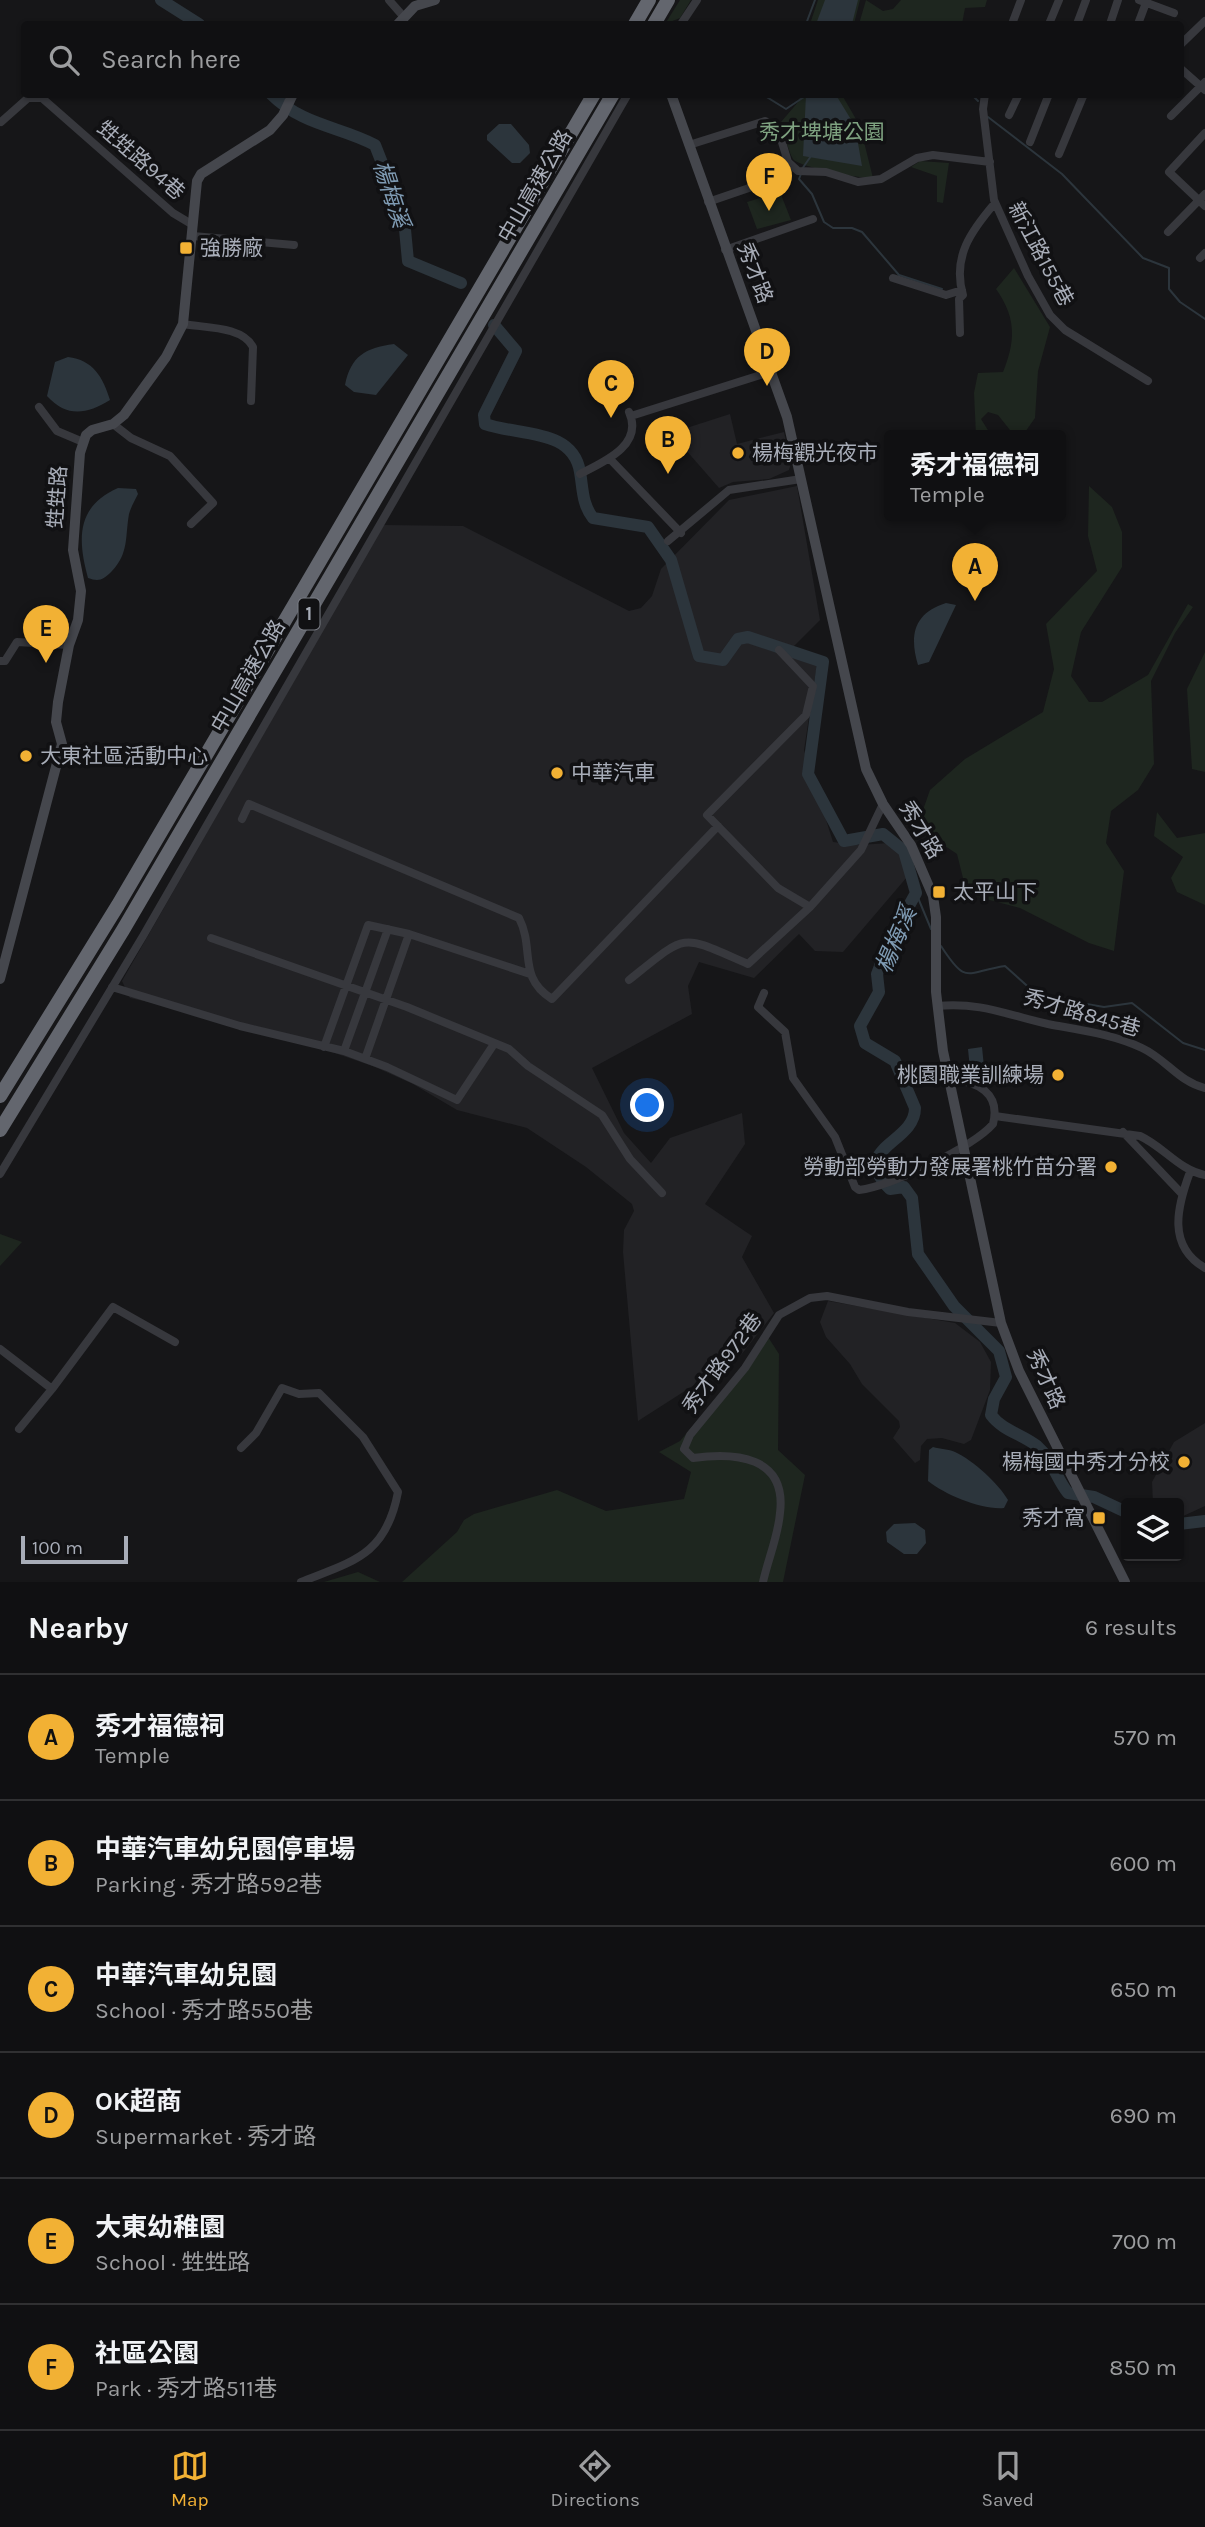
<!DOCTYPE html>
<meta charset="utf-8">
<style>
:root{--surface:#101012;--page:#19191b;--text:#f1f3f6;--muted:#9c9d9f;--line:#303032;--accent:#f2b134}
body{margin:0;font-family:Karla,"Noto Sans TC",sans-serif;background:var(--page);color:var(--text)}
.controls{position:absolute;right:21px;bottom:21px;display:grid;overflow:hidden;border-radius:7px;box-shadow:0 2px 5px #0004}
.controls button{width:63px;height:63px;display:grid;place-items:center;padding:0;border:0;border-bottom:2px solid var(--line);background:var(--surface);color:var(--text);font:35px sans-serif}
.scale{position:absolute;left:21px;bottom:18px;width:107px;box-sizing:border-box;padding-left:7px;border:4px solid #a8adb8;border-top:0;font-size:19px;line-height:24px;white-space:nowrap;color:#a8adb8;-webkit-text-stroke:5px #111113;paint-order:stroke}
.you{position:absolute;left:648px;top:1106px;width:24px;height:24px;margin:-18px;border:5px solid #fff;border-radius:50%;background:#1a73e8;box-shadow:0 0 0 10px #1a73e833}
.badge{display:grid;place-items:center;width:46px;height:46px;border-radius:50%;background:var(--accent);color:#111;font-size:23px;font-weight:700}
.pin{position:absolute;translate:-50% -58px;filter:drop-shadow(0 2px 4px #0008)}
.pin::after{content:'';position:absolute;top:37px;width:24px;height:21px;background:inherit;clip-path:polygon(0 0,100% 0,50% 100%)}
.popup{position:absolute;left:884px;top:430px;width:182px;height:91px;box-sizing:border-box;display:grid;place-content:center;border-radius:7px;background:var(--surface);filter:drop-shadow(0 2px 5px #0005);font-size:23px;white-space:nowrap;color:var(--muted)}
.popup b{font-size:26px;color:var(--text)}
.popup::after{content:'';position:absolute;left:50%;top:100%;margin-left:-14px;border:14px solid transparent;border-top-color:var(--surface)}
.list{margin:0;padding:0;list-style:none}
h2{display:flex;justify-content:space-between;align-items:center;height:91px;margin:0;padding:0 28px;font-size:30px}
h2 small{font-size:23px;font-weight:400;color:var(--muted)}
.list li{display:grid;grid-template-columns:46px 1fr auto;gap:21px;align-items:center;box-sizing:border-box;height:126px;padding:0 28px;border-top:2px solid var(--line)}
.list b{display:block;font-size:26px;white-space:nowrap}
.list p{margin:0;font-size:23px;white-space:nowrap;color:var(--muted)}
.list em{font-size:23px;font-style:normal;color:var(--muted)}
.icon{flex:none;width:38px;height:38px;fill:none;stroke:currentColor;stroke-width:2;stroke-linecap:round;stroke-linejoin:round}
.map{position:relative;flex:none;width:1205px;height:1582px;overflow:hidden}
.search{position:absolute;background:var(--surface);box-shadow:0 2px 5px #0004;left:21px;right:21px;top:21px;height:77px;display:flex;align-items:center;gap:18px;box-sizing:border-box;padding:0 24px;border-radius:7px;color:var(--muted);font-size:26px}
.sheet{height:847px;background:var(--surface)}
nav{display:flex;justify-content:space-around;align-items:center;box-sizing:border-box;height:98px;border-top:2px solid var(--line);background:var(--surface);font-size:19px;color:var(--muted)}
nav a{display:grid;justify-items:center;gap:4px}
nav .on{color:var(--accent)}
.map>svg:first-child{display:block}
.built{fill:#222225}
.green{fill:#1e261f}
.water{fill:#2c353c}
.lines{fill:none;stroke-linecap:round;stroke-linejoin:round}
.stream{stroke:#2c353c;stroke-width:2}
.river{stroke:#2c353c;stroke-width:12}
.street{stroke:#37383d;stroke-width:8}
.secondary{stroke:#45474d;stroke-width:10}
.highway{stroke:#63666e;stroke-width:14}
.poi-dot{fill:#f2b134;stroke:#111113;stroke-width:2.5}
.labels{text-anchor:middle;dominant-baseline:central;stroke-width:7;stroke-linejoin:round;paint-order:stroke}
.shield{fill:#111113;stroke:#7b7e86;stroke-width:2}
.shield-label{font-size:19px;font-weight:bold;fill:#a8adb8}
.park-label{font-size:21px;fill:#7fa381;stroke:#111113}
.street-label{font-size:21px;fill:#a8adb8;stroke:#111113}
.poi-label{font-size:21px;fill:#a8adb8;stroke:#111113;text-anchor:start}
.water-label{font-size:23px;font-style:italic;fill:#7f9bb3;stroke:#111113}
</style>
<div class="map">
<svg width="1205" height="1582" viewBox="0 0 1205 1582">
<rect width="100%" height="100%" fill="#161618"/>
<path class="built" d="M730,414l7,30 47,-12 7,31 -2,7 -20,9 -36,3 -14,6 -48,-55z
M797,486l23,134 -34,34 31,10 -13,86 29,92 25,3 32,-2 23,27 -70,82 -28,-1 -16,-17 -45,44 -55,-16 -11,24 4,28 -100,54 32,65 27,30 19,-25 72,-25 3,31 -40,60 47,32 -10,21 32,56 -33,42 -103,66 -15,-169 1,-22 10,-19 -2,-7 -46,-37 -59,-39 -70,-18 -44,-26 -38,-17 -115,-40 -130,-29 -8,-17 261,-456 80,1 166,85 12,-3 11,-12 9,-27 68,-69z
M828,1301l127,22 25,19 11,20 -1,28 -19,50 -7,4 -22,-6 -15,1 -6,7 -1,14 -5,3 -22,-25 7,-11 -1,-6 -37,-37 -12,-20 -24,-27 -6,-15z
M1205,1423v83l-26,12v-15h-26l-1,-21 22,-40z"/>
<path class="green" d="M680,0h11l-11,18 -15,6z
M818,0h42l-6,24h-44z
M866,0l17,11 10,-2 8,-9h86l-2,7 -20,1 -3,16h-103z
M800,95h42l18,31 13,52c-11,1 -75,-11 -80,-19 -6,-10 -8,-26 -12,-37l18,-21z
M920,161l29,2 -6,40 -6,-1v-26l-26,-9z
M780,192l11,28 -34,9 -10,-27z
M1014,268l36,59 -12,44 -3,47 -12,17h-9l-16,-20 -10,-3 -7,7 10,16h-15l-2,-42 4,-20 25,-1c13,-32 13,-55 -7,-83z
M1089,486l23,21 10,25v35l-41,65 -10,44 18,26h13l46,-27 40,-71 5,3 -18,26 -24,48 3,83 -16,26 -27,21 -5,32 18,28 -10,80 -25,-8 -69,-35 -53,-14 -10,-40 -40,-27 13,-37 35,-31 78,-47 11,-43 -8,-45 51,-53 -9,-35z
M1205,652v120l-13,-3 -5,-80z
M1157,812l20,26 28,-5v72l-28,-13 -6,-14 12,-21 -29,-21z
M0,1234l22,8 -22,24z
M768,1337l11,17 -1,96 27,25 -22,107h-381l55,-50 7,-12 10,-6 83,-24 49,21 78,-12 7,-27 -32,-20 21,-11z
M358,1572l22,10h-56z"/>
<path class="water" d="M825,0h33l-6,24h-36z
M806,95h30l19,31 7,40 -59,-10z
M499,124h12l18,21 1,8 -10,10h-8l-25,-23v-5z
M394,344l14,11 -32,40 -22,-3 -9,-7c6,-29 20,-37 49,-41z
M68,357c25,3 35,20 42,43 -23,14 -43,18 -63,-4l8,-34z
M118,488l18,1 2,5c-3,6 -7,13 -9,20 -4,23 0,39 -17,57 -9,9 -13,11 -24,7 -11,-40 -11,-72 30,-90z
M946,603l10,2 -27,57 -11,3c-9,-30 -4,-52 28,-62z
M982,1047l2,20 -14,2 -2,-20z
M933,1447c7,2 16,2 22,5 18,8 44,32 53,48l-4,8c-23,2 -58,-13 -76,-27l1,-31z
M915,1523l10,7 1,13 -9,11h-13l-17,-12 -1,-10 8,-8z"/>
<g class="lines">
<path class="stream" d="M706,22v2
M806,24l9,-24
M762,94l24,15 21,-14
M971,94l7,7
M988,117l74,57 81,84 26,10v21l11,13 25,17
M802,169l9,-13
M801,174l-2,5 13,15 12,28 9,6h19l10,4 37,43 43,14
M916,893l15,36
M941,946c26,40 24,26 64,20l40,36h30l29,5 28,-4 51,40 22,7"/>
<path class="river" d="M161,0l38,24
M271,94c32,32 68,32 104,51l29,74 4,42 53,22
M494,325l22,26 -32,64 1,9c34,12 88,4 95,48 3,17 2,32 13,46l55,9 23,33 28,96 24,4 15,-21 10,-2 75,25 -15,112 36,67 39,-7 21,17 12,42 -27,49 -12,32 2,18 -19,34 5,17 30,18 20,47c0,36 -67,39 -25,81l14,-2 8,11 6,56 36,52 45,45 7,26 -12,22 -3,16c12,16 31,19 46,31 15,13 19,32 31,47l26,4 32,15
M1179,1524l26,-3"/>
<path class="street" d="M389,0l14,16
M1139,0l35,13
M681,24l16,-24
M1012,24l9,-24
M1049,24l10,-24
M1077,24l9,-24
M1110,24l8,-24
M1138,24l9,-24
M1180,45l25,-24
M1180,68l25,22
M985,94l-2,15 11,91 34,76 22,39 15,15 83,51
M1009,115l10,-21
M1171,116l34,-34
M1,122l27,-24h14l131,115 20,12
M1205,133l-36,39 36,34
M1030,142l19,-48
M689,145l76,-24 13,8 10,33 10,9 28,1 32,10 23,-3 36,-21 16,-3 57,7
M1059,154l25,-60
M708,202l79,-27
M1168,232l37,-38
M193,236l101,9
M725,250l88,-31
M1200,258l5,-5
M893,278l53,17 16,-5
M183,324c22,4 59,2 70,23l-2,54
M960,333l-1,-34 4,-4c-11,-38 8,-64 32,-92
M39,407l18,24 26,11
M631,416l142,-45
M113,424l18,14 39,18 43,47 -22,21
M610,459l71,74
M580,474c24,-12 64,-29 49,-62
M668,541l61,-51 72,-11
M779,650l34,36 -7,29 -99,100 71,73 32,19
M0,661h5l12,-19 52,3
M242,819l7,-15 270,114c16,31 -2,59 33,81l166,-173
M211,938l196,69 102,42 19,17 74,49 28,44 32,34
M629,980c60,-48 50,-46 119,-16l62,-57 51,-57 22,-46
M112,987l128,39 104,25 43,16 70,33 37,-56
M764,993l-6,14 27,25 8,46 42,59 20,50 4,3c32,-4 114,-43 134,-66 8,-31 -16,-43 -42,-44
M937,1006c45,-4 70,9 111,18 31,6 65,10 94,24 24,11 37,34 63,40
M324,1047l44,-122 41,9 121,40
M344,1051l44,-122
M365,1059l44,-125
M995,1116l145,20c24,11 39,34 65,39
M1123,1132l59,62
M1190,1172c-13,35 -23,74 15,96
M0,1174l143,-238 485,-842
M0,1349l52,40 61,-82 62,35
M19,1429l33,-40
M241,1448l15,-15 26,-45 17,6 20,-1 44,44 35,55c-12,63 -44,69 -97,90
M763,1582c5,-23 15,-45 17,-69 7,-57 -45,-61 -87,-55l-9,-9 6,-14 55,-67 34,-53 31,-17 17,-2 81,16 93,11"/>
<path class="secondary" d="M398,24l17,-18 20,-6
M671,94l116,323 79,352 17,35 28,41 22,51 3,21v75l7,59 58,272 18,48 106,211
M0,979l62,-235 -6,-22 2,-20 11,-57 9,-25 3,-29 -8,-41 7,-97 6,-18 6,-5 21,-6 11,-9 42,-58 17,-33 14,-143 4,-7 69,-44 13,-15 10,-21"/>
<path class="highway" d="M635,24l14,-24
M654,24l14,-24
M0,1096l118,-191 476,-811
M0,1130l123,-200 490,-836"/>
</g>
<g class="poi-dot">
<rect x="179" y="241" width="14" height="14" rx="3.5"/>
<circle cx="738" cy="453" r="7"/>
<circle cx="26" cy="756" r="7"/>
<circle cx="557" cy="773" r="7"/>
<rect x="932" y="885" width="14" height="14" rx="3.5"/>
<circle cx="1058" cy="1075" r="7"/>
<circle cx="1111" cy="1167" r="7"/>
<circle cx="1184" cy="1462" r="7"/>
<rect x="1092" y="1511" width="14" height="14" rx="3.5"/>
</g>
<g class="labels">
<rect class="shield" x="298.5" y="598.5" width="21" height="31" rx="5"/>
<g class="shield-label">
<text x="309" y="614">1</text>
</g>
<g class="park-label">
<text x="822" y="132">秀才埤塘公園</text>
</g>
<g class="street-label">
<text transform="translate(141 160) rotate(41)">甡甡路94巷</text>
<text transform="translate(535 186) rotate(-60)">中山高速公路</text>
<text transform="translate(1041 254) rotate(62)">新江路155巷</text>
<text transform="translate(755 273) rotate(69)">秀才路</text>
<text transform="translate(57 497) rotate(-86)">甡甡路</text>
<text transform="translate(248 676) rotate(-60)">中山高速公路</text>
<text transform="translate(921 830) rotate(59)">秀才路</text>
<text transform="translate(1082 1013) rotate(16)">秀才路845巷</text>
<text transform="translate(722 1363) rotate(-54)">秀才路972巷</text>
<text transform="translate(1046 1379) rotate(66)">秀才路</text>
</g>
<g class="poi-label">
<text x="200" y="248">強勝廠</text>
<text x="752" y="453">楊梅觀光夜市</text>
<text x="40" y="756">大東社區活動中心</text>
<text x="571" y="773">中華汽車</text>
<text x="953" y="892">太平山下</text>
<text x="1044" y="1075" text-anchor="end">桃園職業訓練場</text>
<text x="1097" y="1167" text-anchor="end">勞動部勞動力發展署桃竹苗分署</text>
<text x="1170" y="1462" text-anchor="end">楊梅國中秀才分校</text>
<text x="1085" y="1518" text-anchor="end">秀才窩</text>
</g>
<g class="water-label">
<text transform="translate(391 194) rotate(72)">楊梅溪</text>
<text transform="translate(896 940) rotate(-67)">楊梅溪</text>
</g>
</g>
</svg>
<div class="controls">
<button><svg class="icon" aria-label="layers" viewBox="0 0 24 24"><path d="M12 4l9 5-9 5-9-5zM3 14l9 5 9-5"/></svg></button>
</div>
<div class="scale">100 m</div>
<div class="you"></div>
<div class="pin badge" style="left:975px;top:601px">A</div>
<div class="popup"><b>秀才福德祠</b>Temple</div>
<div class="pin badge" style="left:668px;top:474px">B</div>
<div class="pin badge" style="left:611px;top:418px">C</div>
<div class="pin badge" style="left:767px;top:386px">D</div>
<div class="pin badge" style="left:46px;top:663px">E</div>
<div class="pin badge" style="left:769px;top:211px">F</div>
<div class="search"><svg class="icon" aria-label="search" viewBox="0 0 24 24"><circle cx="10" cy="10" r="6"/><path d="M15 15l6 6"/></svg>Search here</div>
</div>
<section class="sheet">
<h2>Nearby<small>6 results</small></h2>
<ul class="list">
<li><span class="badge">A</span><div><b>秀才福德祠</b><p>Temple</p></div><em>570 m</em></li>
<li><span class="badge">B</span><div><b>中華汽車幼兒園停車場</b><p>Parking · 秀才路592巷</p></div><em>600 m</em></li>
<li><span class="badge">C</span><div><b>中華汽車幼兒園</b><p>School · 秀才路550巷</p></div><em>650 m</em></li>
<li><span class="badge">D</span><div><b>OK超商</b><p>Supermarket · 秀才路</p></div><em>690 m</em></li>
<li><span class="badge">E</span><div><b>大東幼稚園</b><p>School · 甡甡路</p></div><em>700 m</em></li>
<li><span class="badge">F</span><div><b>社區公園</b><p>Park · 秀才路511巷</p></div><em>850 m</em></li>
</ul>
</section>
<nav>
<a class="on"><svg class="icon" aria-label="map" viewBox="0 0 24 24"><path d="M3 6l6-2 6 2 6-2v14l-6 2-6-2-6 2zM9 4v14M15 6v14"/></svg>Map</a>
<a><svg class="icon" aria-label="directions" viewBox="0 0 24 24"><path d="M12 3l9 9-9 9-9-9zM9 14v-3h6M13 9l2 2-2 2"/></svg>Directions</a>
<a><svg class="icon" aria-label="saved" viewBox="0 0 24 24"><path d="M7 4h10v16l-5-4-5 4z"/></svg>Saved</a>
</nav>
